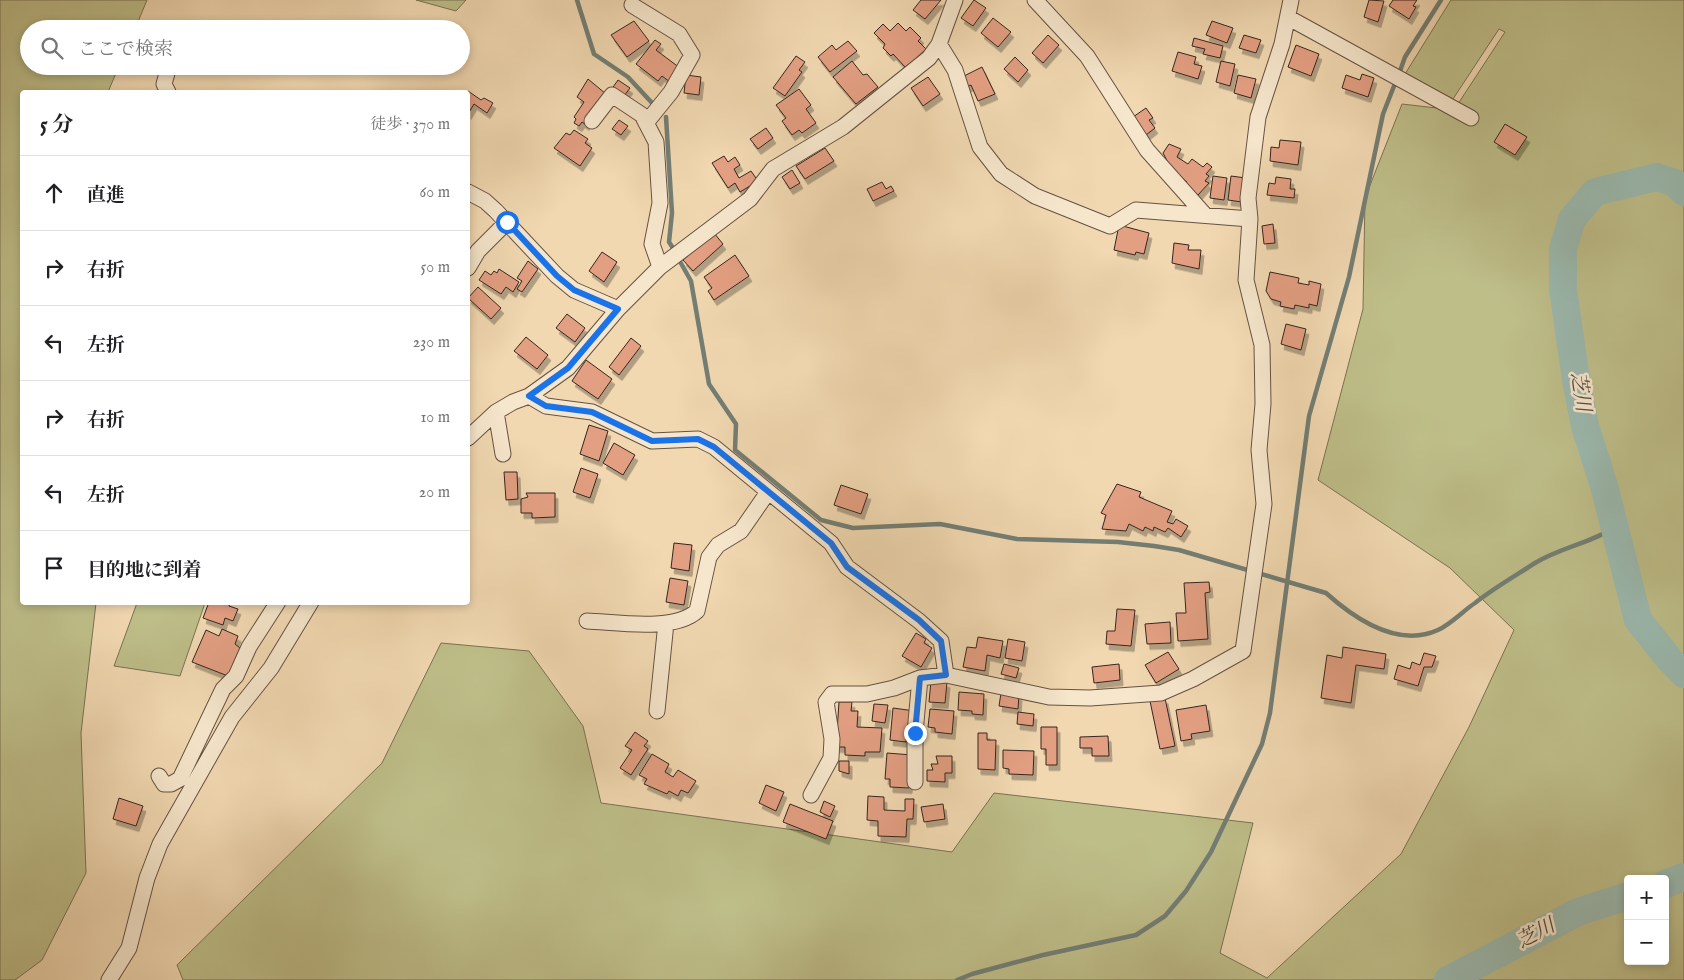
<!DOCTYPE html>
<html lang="ja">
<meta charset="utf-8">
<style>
:root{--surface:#fff;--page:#f6f6f6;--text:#202124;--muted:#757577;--line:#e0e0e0}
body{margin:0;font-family:"IM FELL English","Noto Serif JP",serif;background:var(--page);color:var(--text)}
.controls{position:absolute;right:15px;bottom:15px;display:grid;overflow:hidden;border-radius:5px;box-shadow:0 2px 8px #0003}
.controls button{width:45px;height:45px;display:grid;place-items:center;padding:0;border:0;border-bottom:1px solid var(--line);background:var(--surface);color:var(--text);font:25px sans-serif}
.stop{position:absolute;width:15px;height:15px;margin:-11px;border:4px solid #1a73e8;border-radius:50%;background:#fff}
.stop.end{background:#1a73e8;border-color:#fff;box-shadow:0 1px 5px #0008}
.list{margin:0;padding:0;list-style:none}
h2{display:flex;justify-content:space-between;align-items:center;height:65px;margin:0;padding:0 20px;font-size:21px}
h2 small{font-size:16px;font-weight:400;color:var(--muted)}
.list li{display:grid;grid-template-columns:32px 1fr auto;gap:15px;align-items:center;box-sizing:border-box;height:75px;padding:0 20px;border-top:1px solid var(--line)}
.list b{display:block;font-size:19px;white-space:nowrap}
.list em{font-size:16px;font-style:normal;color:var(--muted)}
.icon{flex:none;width:28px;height:28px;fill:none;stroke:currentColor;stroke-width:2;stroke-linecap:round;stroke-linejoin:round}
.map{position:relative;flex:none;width:1684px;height:980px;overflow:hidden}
.search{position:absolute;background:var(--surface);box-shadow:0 2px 8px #0003;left:20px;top:20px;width:450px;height:55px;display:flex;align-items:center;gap:12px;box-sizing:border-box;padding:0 18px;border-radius:28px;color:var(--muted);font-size:19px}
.panel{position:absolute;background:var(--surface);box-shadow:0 2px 8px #0003;left:20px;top:90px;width:450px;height:515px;border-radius:5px}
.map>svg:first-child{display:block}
.green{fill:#bebe89;stroke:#7a7254;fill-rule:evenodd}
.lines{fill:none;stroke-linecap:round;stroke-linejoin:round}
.stream{stroke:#737e74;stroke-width:4.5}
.river{stroke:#9bb9ae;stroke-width:28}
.building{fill:#e39f82;stroke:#36251e;filter:url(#shadow)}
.minor-casing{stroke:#655243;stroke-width:17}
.minor{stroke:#f6e6cc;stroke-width:15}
.route{stroke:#1a73e8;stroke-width:6}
.labels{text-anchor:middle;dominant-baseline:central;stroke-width:5;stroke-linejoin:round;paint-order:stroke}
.water-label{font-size:20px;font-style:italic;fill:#4f4a42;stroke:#f6e6cc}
</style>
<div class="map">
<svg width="1684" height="980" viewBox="0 0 1684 980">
<defs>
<filter id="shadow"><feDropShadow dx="3" dy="5.5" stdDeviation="0" flood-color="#0004"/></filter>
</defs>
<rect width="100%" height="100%" fill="#f1d8b1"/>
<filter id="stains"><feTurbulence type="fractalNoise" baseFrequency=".004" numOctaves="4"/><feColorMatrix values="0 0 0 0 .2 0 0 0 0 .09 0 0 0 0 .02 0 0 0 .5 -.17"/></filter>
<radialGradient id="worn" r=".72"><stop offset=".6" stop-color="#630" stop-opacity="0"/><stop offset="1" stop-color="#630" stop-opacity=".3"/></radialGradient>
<path class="green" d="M0,0h147l-12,29h-106v37h90l-11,26h-86v510l74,1 -15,130 5,140 -44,87 -27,20h-15z
M416,0h50l-10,11z
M1451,0h233v980h-1501l-6,-15 205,-202 59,-120 88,8 54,75 18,77 351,49 42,-59 259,30 -33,130 47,25 134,-124 68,-127 45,-97 -64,-62 -132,-88 45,-171 2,-111 37,-94 52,6 51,-78 -6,-3 -46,70 -48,-25zM1628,879h37v82h-37z
M137,603h68l-25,73 -66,-10z"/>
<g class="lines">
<path class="stream" d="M577,0l17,54 34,23 25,27
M1399,74l6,-17 36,-57
M666,117l6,96 -3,29 6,9
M678,258l13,23 18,103 27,40 -1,26 86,70 32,8 87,-4 77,15 101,3 36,4 25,4 147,43c29,26 72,55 112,37 13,-6 25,-19 37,-27 19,-15 40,-27 60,-40 27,-16 53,-19 79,-35
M957,980l15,-6 71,-19 93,-20 29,-19 21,-25 25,-39 51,-108 8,-31 39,-297 40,-139 34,-163 13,-33"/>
<path class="river" d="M1684,192l-9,-9 -18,-6 -62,15 -23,27 -9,30v40l13,91 9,46 20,63 33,131 32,40 14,14
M1665,884l19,-7
M1448,980l130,-68 50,-16"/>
</g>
<path class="building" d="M921,0h20l-16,19 -12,-9z
M974,0l12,8 -13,18 -12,-8z
M1369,0l15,1 -6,21 -14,-5z
M1393,0h24l-4,6 3,1 -7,12 -20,-13z
M993,18l18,14 -13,15 -17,-14z
M634,21l15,20 -22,16 -16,-22z
M1212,21l21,7 -6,15 -21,-8z
M898,23l8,8 4,-4 11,11 -3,3 8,8 -20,19 -13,-14 -2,2 -8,-8 2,-4 -11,-11 9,-9 7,7z
M1048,35l11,10 -16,18 -11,-10z
M1244,35l17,5 -5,13 -17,-5z
M1194,38l29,8 -3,12 -17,-4 2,-5 -13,-3z
M655,40l6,4 -5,6 24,18 -10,14 -8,-6 -4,5 -22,-17z
M848,41l9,10 -27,21 -12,-15 14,-12 4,5z
M1296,45l23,9 -8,22 -23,-9z
M1178,52l18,5 -2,7 8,2 -4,13 -26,-8z
M796,56l9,6 -6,8 3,2 -17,24 -12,-8z
M1015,57l13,13 -10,12 -14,-13z
M852,61l11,14 4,-1 11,13 -22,17 -23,-27z
M1221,61l14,3 -5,22 -14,-4z
M982,67l13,27 -17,7 -7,-16 -4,2 -5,-10z
M1362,74l12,4 -6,19 -26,-9 4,-13 14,5z
M686,75l15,2 -2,18 -15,-2z
M1238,75l18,4 -5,19 -17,-5z
M928,77l12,17 -17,12 -12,-18z
M588,79l18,15 -20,31 -4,-3 -3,4 -5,-3 2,-4 -2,-2 10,-15 -7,-5z
M618,80l12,8 -8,11 -11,-9z
M799,89l12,16 -5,4 10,14 -14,10 -3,-3 -7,5 -10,-14 4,-3 -10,-13z
M468,91l13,9 3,-2 9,5 -6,10 -13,-9 -6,10z
M1146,108l7,10 -4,2 6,8 -9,7 -13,-18z
M619,120l9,6 -7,9 -9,-6z
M1505,124l22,13 -12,18 -21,-13z
M766,128l7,10 -15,11 -8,-10z
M574,130l14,9 -3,4 7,5 -12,18 -26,-18 12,-15 4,2z
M1280,140l21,2 -3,23 -28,-4 1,-14 8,1z
M1169,144l12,5 -4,8 11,7 4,-5 11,8 4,-4 5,4 -6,7 3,2 -4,5 4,2 -11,12 -15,-10 4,-3 -15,-12 -9,-17z
M825,148l9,13 -29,18 -9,-13z
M724,156l4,6 7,-5 5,8 -6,4 5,9 12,-7 7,10 -18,11 -5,-9 -7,5 -16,-25z
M792,170l8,13 -10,6 -8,-12z
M1213,176l14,2 -3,22 -14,-2z
M1231,176l15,2 -4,24 -14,-2z
M1276,177l15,2 -1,10h5l-1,9 -27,-3 2,-12 6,1z
M882,182l4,7 5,-3 3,5 -21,10 -6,-12z
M1273,224l2,19 -11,1 -2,-18z
M1119,225l30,8 -5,21 -8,-2 -1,3 -21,-5z
M714,233l9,11 -30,27 -10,-11z
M1174,243l15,2 -1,5h13l-2,19 -27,-6z
M602,252l15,10 -13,20 -15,-11z
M735,255l14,21 -35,24 -6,-9 4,-3 -8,-11z
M528,261l10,8 -16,23 -5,-3 5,-8 -5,-3z
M499,269l20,13 -6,10 -7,-5 -5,7 -22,-14 6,-9 6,4 3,-4 3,2z
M1270,272l29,6 -1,5 11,2v-4l12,3 -4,22 -8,-2v4l-14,-3 -1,4 -14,-3 1,-4 -10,-3 -5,-8z
M478,287l23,21 -10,11 -23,-21z
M567,314l18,14 -10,14 -19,-14z
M1286,324l20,5 -5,21 -20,-6z
M526,337l22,18 -11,14 -23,-18z
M631,338l10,8 -22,29 -10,-8z
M586,360l26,19 -14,20 -26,-18z
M589,425l19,6 -9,30 -19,-7z
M614,443l21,12 -12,20 -20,-12z
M581,468l17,6 -8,24 -17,-6z
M504,472h13l1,27 -12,1z
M1117,484l24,8 -2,5 33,14 -5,11 6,2 3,-5 12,7 -7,11 -13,-9 -3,4 -11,-5 -1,4 -8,-4 -2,4 -14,-7 -3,7 -24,-2 4,-14 -5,-2z
M841,485l27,9 -7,20 -27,-9z
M526,493h29v24l-23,1v-5h-11v-14l7,-2z
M674,543l18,2 -3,26 -18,-3z
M670,578l18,3 -4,24 -18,-3z
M1209,582l1,10 -5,1 3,46 -30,2 -2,-28h10l-2,-30z
M209,602h21l-1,4 9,3 -5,12 -8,-3 -2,7 -20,-7z
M1117,609l18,1 -4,36 -25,-2 1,-13h8z
M1170,622l1,21 -24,1 -2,-20z
M222,629l16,7 -3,8 5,4 -12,28 -36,-14 14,-32 13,6z
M916,633l10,6 -2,4 8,5 -11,19 -19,-11z
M978,637l25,4 -3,17 -13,-3 -2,16 -22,-4 4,-20 9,1z
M1008,639l17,3 -3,19 -17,-3z
M1343,647l43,7 -2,15 -28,-4 -5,38 -30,-5 6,-43 15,3z
M1168,652l11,17 -23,14 -11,-18z
M1424,653l12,3 -4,11h-8l-6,19 -24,-7 4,-14 12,4 2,-7 8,3z
M1004,664l15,4 -3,10 -15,-4z
M1119,664l1,16 -26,3 -2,-16z
M931,681l16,1 -2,21 -16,-1z
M959,692l25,2 -1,21 -11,-1v-3l-14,-1z
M1001,693l18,2 -1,14 -19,-3z
M1165,698l10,48 -15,3 -10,-48z
M839,702h13l-1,9h7l-1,16 25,1 -2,24h-15v4l-20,-1v-8h-9z
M874,704l14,1 -3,18 -13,-2z
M1206,705l4,26 -19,3 1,5 -11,2 -5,-31z
M893,708l22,3 -2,19h-6l-1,12 -16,-2z
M930,709l24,2 -2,23 -17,-2v-4l-7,-1z
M1018,712l16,2 -1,12 -16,-2z
M1041,727h16v38h-11v-16h-5z
M635,732l13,9 -4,5 4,3 -17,26 -11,-7 12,-18 -7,-4z
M978,733h9v7h9l-1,30 -17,-1z
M1108,736l1,20h-17v-8h-12v-11z
M1003,750l31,1 -1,24 -24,-1v-5l-6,-1z
M887,753l25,2 -3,33 -19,-1v-8h-5z
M652,754l17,10 -4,8 8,5 5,-7 18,11 -8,12 -7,-3 -3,6 -9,-5 -2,3 -23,-10 3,-5 -8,-4z
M936,756h16v17h-7v9l-18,-1v-11h6l-2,-6h7z
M839,761h10v13l-10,-3z
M766,785l18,7 -8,19 -17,-8z
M868,796l16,1v13l21,1v-12h9l-1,20h-6l-1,18 -28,-1v-15l-11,-1z
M119,798l24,8 -7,20 -23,-7z
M824,801l11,5 -5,11 -10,-5z
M790,804l43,17 -7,18 -43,-17z
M943,804l2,15 -21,3 -3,-15z"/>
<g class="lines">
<defs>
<path id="minor" d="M1035,0l52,56 60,94 57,64
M632,5l47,29 13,21 -21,37 -25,31
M1289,18l182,100
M939,44l16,26 25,77 21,27 34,22 75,30 26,-16 114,9
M168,92l-4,-8 5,-18
M592,121l20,-26 30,20 14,27 4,61 -8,41 8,23
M468,192l17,9 11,10 61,65 17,14 44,19
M468,268l10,-17 29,-29
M529,396l17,10 46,6 60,29 46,-2 16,8 117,96 16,24 72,54 22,20 5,34 103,22 41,1 71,-5 32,-14 50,-28 21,-147 -5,-54 4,-46 -1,-59 -16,-65 4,-61 -2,-21 10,-81 24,-73 9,-44
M496,412l7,42
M468,438l28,-26 17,-10 16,-6 39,-28 50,-59 42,-42 90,-68 23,-30 70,-42 86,-69 10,-14 16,-44
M587,621c29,1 87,11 110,-10l12,-54 9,-12 23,-14 27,-39
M657,711l9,-88
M159,776l5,8h7l9,-5 43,-90 13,-13 13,-29 29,-45
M915,782v-49l5,-55
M811,795l20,-37 1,-19 -6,-37 6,-8h35l27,-6 26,-10 26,-3
M109,980l20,-32 18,-70 13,-34 72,-127 39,-49 40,-66"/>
</defs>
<use href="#minor" class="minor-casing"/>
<use href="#minor" class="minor"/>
</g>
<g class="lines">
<path class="route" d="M507,222l50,54 17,14 44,19 -50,59 -39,28 17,10 46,6 60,29 46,-2 16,8 117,96 16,24 72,53 22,21 5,34 -26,3 -5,55"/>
</g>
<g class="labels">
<g class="water-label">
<text transform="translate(1580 392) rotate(81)">芝川</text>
<text transform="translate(1536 934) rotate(-28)">芝川</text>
</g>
</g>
<rect width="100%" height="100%" filter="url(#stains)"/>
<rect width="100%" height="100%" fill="url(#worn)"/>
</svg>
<div class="controls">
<button>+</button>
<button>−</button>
</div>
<div class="stop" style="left:507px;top:222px"></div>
<div class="stop end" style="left:915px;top:733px"></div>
<div class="search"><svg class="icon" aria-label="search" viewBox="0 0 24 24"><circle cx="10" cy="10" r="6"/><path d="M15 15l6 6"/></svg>ここで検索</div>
<section class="panel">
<h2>5 分<small>徒歩 · 370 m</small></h2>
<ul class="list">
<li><svg class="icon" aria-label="ahead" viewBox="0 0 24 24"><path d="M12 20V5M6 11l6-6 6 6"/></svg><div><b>直進</b></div><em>60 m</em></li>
<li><svg class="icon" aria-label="right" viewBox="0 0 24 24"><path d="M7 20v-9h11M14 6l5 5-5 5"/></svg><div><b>右折</b></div><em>50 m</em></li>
<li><svg class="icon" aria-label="left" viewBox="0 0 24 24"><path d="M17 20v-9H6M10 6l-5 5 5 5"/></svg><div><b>左折</b></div><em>230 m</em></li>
<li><svg class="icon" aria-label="right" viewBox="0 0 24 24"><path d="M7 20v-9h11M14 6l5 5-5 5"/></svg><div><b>右折</b></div><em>10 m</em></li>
<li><svg class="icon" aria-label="left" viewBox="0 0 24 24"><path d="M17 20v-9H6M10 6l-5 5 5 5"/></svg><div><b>左折</b></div><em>20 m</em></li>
<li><svg class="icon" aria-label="arrive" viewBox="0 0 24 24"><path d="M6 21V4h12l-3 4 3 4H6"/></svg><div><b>目的地に到着</b></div></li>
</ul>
</section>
</div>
